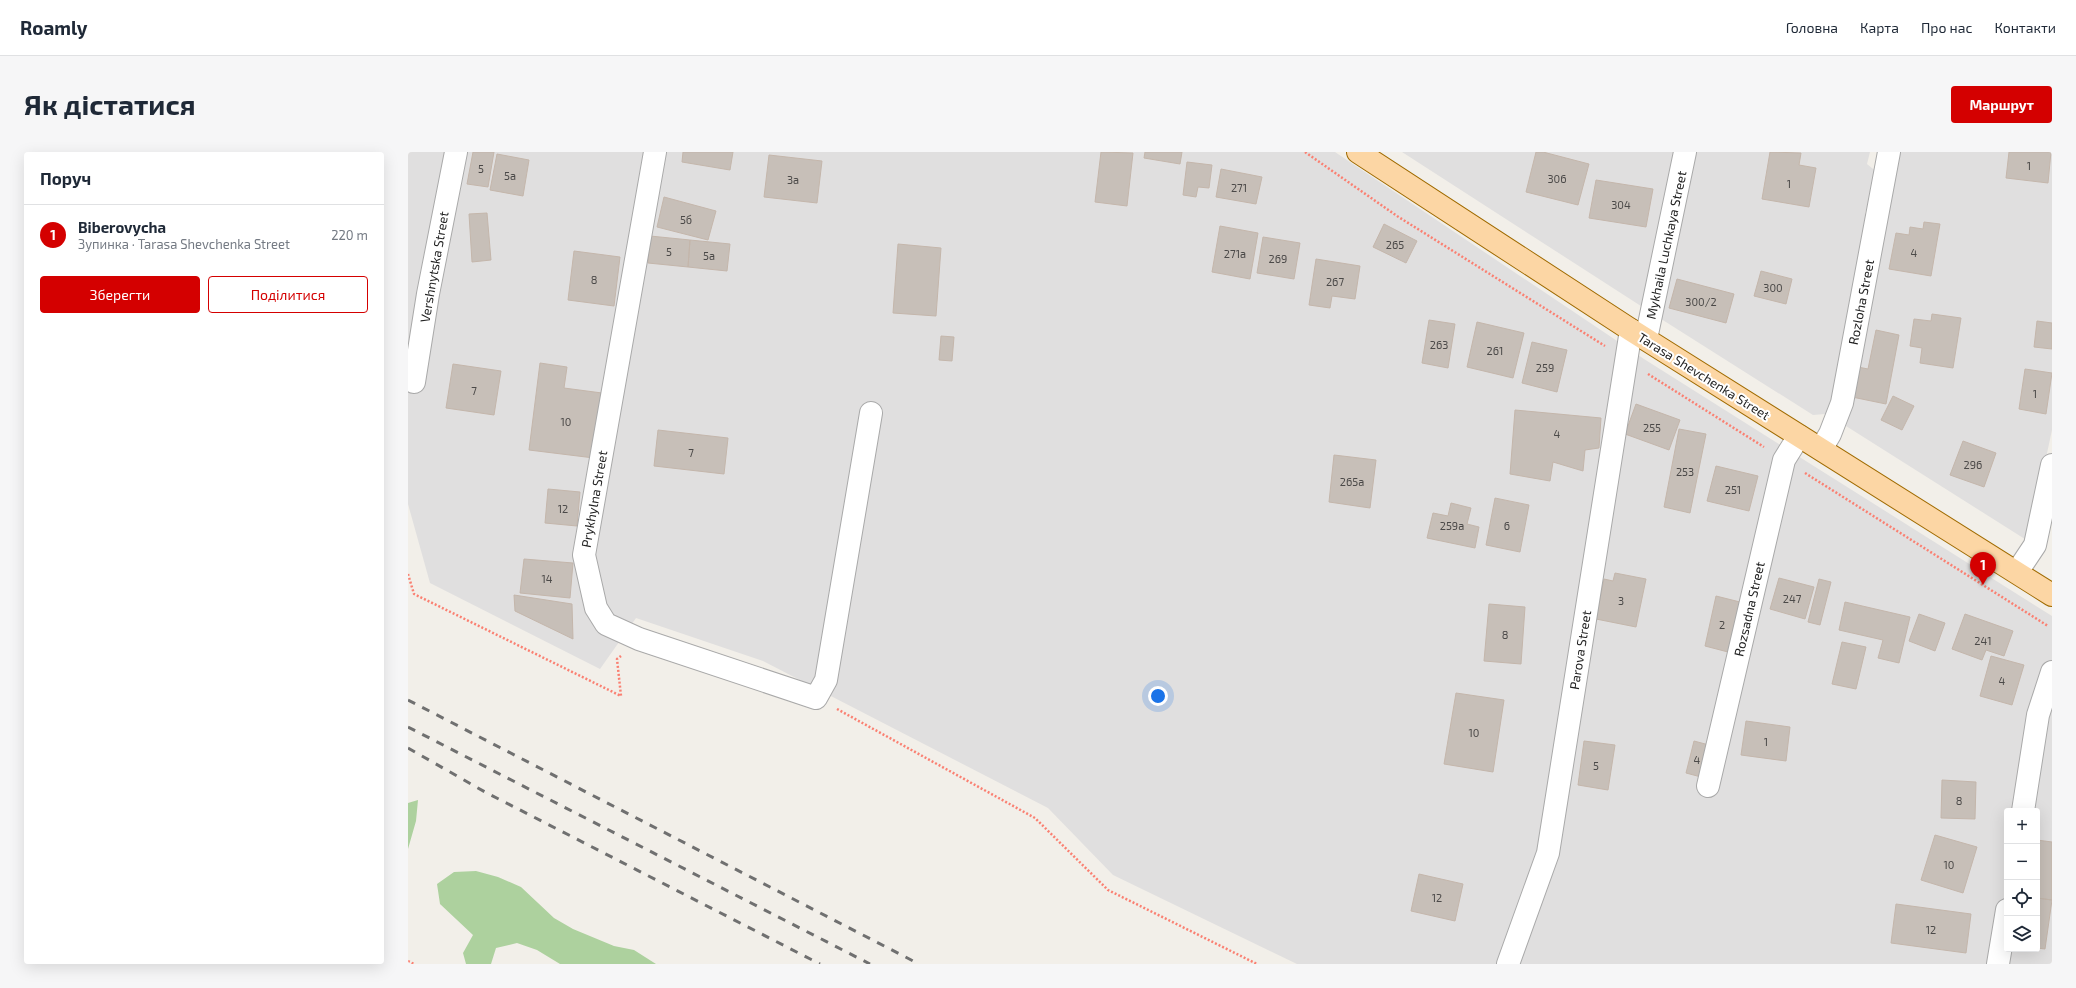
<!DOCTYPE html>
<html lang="uk">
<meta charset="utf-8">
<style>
:root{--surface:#fff;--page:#f6f6f7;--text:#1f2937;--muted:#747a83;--line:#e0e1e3;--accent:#d40000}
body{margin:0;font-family:"Exo 2",sans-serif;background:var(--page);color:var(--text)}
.controls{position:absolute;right:12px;bottom:12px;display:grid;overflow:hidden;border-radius:4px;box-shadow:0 4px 16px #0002}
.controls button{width:36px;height:36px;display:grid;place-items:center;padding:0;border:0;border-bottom:1px solid var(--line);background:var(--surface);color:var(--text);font:20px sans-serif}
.you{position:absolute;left:750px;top:544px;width:14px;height:14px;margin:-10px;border:3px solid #fff;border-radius:50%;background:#1a73e8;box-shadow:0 0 0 6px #1a73e833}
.badge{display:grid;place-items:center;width:26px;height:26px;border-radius:50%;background:var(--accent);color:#fff;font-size:13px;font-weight:700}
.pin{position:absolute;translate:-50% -33px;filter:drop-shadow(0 1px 2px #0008)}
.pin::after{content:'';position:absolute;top:21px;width:14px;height:12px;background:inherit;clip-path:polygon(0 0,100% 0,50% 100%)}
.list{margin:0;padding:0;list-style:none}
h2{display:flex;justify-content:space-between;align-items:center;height:52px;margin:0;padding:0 16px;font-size:17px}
h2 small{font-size:13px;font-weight:400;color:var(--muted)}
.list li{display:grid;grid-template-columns:26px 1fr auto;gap:12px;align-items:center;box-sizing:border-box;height:60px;padding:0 16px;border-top:1px solid var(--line)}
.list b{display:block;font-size:15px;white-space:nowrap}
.list p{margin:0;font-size:13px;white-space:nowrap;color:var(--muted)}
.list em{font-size:13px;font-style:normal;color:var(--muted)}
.actions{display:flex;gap:8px;padding:12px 16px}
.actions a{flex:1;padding:9px 0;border:1px solid var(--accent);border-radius:4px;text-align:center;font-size:14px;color:var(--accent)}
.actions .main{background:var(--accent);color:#fff}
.icon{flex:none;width:22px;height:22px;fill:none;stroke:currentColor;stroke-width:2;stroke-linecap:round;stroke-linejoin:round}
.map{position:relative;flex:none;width:1644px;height:812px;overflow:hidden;border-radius:4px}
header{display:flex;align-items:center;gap:24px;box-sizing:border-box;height:56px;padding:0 20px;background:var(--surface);border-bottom:1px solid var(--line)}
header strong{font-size:19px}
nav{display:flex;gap:22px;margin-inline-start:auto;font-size:14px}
.intro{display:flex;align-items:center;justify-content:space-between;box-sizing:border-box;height:96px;padding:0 24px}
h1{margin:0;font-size:28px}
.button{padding:10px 18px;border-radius:4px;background:var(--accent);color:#fff;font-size:14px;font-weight:700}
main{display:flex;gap:24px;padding:0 24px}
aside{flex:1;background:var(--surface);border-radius:4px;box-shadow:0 4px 16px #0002}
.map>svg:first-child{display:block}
.residential{fill:#e0dfdf;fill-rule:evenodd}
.forest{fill:#add19e}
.building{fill:#c7bfb8;stroke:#c4b6ab}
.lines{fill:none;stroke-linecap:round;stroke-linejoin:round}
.minor-casing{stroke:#a9a9a9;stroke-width:24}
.major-casing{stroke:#a06b00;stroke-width:24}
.path{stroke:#fa8072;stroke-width:2.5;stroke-dasharray:2 2;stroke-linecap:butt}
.minor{stroke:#fff;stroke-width:22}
.major{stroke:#fcd6a4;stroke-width:22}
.rail{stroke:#707070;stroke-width:3;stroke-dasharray:8 8;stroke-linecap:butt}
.labels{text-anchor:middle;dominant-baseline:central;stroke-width:4;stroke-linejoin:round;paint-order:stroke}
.number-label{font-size:11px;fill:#4b4948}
.street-label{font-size:13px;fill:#222;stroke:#fff}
</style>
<header>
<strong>Roamly</strong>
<nav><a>Головна</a><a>Карта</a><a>Про нас</a><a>Контакти</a></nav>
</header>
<div class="intro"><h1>Як дістатися</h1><a class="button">Маршрут</a></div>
<main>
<aside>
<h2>Поруч<small></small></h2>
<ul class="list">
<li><span class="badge">1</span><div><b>Biberovycha</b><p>Зупинка · Tarasa Shevchenka Street</p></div><em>220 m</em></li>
</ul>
<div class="actions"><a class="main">Зберегти</a><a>Поділитися</a></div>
</aside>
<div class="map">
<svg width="1644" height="812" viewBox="0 0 1644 812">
<rect width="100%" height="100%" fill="#f2efe9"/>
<path class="residential" d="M0,0h927l309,207 408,257v348h-755l-184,-89 -65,-67 -285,-147 -127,-43 -36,51 -170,-86 -22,-79zM1599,659h30v138h-30z
M994,0h276l-34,156z
M1284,0h178l-3,12 11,9 -5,28 -5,3 -3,9 4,6 -36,186 -8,9 -12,1 -155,-98z
M1490,0h154v278l-24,111 -182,-115z"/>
<path class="forest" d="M10,648l-2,21 -8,28v-46z
M68,719l22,6 23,10 33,31 19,11 41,17 20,4 22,14h-96l-23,-14 -20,-7 -21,5 -5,16h-25l-3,-11 10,-18 -33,-31 -3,-20 17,-12z"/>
<path class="building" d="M65,0h21l-6,35 -21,-3z
M275,0h50l-3,18 -48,-8z
M693,0l32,1 -6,53 -32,-4z
M737,0h37l-2,12 -36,-6z
M1128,0h7l46,12 -11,41 -52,-13z
M1362,0l31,1 -2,12 17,3 -7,39 -47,-8z
M1601,0h42l-3,31 -42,-5z
M89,2l32,6 -6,36 -33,-6z
M361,3l53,6 -5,42 -53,-6z
M779,10l25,3 -3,23 -11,-1 -2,10 -13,-2z
M813,17l41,8 -6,27 -40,-7z
M1188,28l57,9 -7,38 -57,-9z
M256,45l52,14 -8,29 -51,-13z
M79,61l4,47 -19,2 -3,-48z
M1516,70l16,2 -9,52 -42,-7 7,-36 13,2 1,-8 13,2z
M976,72l33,17 -11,22 -33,-16z
M812,74l38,7 -8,46 -38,-7z
M242,84l40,4 -2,27 -40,-4z
M855,85l37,6 -6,36 -37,-6z
M282,88l40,4 -3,27 -39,-4z
M490,92l43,4 -5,68 -43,-3z
M166,99l46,6 -6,49 -46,-6z
M908,107l44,7 -5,33 -23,-3 -2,12 -21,-3z
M1353,119l31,8 -6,25 -32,-8z
M1269,127l57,15 -8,29 -57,-15z
M1524,162l29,4 -8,50 -33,-5 2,-15 -12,-2 4,-27 17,2z
M1021,168l26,4 -7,44 -26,-5z
M1629,169l15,2v26l-18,-2z
M1069,170l47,11 -11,45 -46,-11z
M1468,178l23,5 -13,69 -34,-7 6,-30 10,2z
M533,184l13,1 -2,24 -13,-1z
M1124,190l35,8 -10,42 -35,-9z
M132,211l27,4 -3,21 38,5 -8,65 -65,-8z
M45,212l48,7 -7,44 -48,-7z
M1617,217l27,4 -6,41 -27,-5z
M1485,244l21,10 -12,24 -21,-10z
M1228,252l44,16 -11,30 -44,-16z
M1107,258l86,8 -2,30 -14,2 -2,21 -30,-9 -3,19 -40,-7z
M1271,277l27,5 -16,79 -26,-6z
M250,278l70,8 -4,36 -70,-8z
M1555,289l33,12 -12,34 -34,-12z
M926,303l42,5 -6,48 -41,-6z
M1308,314l42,10 -9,35 -42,-10z
M140,337l32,3 -3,34 -32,-3z
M1087,346l34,7 -9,47 -34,-7z
M1043,351l20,5 -4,16 12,3 -4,21 -48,-10 6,-25 15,3z
M116,407l49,4 -3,35 -50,-5z
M1207,421l31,6 -10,48 -40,-8 8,-40 9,2z
M1371,426l35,9 -9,32 -35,-10z
M1411,427l12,3 -11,43 -12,-3z
M106,443l58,9 1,35 -58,-28z
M1308,444l24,6 -12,50 -23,-6z
M1437,450l65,15 -11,46 -21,-5 5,-18 -44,-10z
M1081,452l36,3 -4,57 -37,-3z
M1511,462l26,9 -10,28 -26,-10z
M1557,462l48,17 -9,25 -18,-6 -4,10 -30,-11z
M1434,490l24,5 -10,42 -24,-5z
M1583,504l33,9 -12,40 -32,-9z
M1048,541l48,7 -11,72 -49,-8z
M1338,569l44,6 -4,34 -45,-6z
M1176,589l31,4 -7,45 -30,-5z
M1286,589l15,4 -8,32 -15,-4z
M1534,628l34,2 -1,37 -34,-1z
M1527,683l42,12 -14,46 -42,-13z
M1629,688l15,2v58l-15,-2z
M1011,722l44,10 -8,37 -44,-10z
M1629,746l15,2 -7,49 -8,-1z
M1488,752l75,10 -5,39 -75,-10z"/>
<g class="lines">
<defs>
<path id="minor" d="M247,0l-71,403 12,53 10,16 33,15 177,59 10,-18 45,-267
M1238,187l39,-187
M6,230l14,-88 28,-142
M1413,297l9,-15 12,-31 47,-251
M1609,420l18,-27 17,-80
M1300,634l76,-326 15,-24
M1615,659l15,-96 14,-43
M1100,812l40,-111 83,-523
M1590,812l9,-54"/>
<path id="major" d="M950,0l273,178 421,265"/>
</defs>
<use href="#minor" class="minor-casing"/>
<use href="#major" class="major-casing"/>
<path class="path" d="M897,0l92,64 208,130
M1240,222l116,73
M1397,321l243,153
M0,422l6,20 207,102 -4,-37 4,-3
M429,557l198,109 73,72 149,74
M0,809l6,3"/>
<use href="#minor" class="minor"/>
<use href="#major" class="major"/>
<path class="rail" d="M0,548l511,264
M0,575l462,237
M0,596l77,44 335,172"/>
</g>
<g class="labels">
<g class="number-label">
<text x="1621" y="13">1</text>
<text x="73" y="16">5</text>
<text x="102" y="23">5а</text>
<text x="1149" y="26">306</text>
<text x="385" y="27">3а</text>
<text x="1381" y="31">1</text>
<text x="831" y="35">271</text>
<text x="1213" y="52">304</text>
<text x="278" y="67">5б</text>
<text x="987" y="92">265</text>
<text x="261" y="99">5</text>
<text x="1506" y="100">4</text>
<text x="827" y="101">271а</text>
<text x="301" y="103">5а</text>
<text x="870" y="106">269</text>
<text x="186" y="127">8</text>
<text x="927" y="129">267</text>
<text x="1365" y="135">300</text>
<text x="1293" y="149">300/2</text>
<text x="1031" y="192">263</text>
<text x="1087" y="198">261</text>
<text x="1137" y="215">259</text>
<text x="66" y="238">7</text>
<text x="1627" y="241">1</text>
<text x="158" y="269">10</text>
<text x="1244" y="275">255</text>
<text x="1149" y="281">4</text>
<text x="283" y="300">7</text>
<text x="1565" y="312">296</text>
<text x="1277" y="319">253</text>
<text x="944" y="329">265а</text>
<text x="1325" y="337">251</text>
<text x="155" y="356">12</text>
<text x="1044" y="373">259а</text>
<text x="1099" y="373">6</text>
<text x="139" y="426">14</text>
<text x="1384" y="446">247</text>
<text x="1213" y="448">3</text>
<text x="1314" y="472">2</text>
<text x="1097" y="482">8</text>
<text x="1575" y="488">241</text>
<text x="1594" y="528">4</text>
<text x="1066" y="580">10</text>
<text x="1358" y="589">1</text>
<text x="1289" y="607">4</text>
<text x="1188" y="613">5</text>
<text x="1551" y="648">8</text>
<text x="1541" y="712">10</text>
<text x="1029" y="745">12</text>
<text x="1523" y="777">12</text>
</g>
<g class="street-label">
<text transform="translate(1258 93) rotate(-78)">Mykhaila Luchkaya Street</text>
<text transform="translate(26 115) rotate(-80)">Vershnytska Street</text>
<text transform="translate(1453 150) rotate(-79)">Rozloha Street</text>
<text transform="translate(1296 224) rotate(32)">Tarasa Shevchenka Street</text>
<text transform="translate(186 347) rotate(-80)">Prykhylna Street</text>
<text transform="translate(1341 457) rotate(-77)">Rozsadna Street</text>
<text transform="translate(1172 498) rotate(-81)">Parova Street</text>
</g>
</g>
</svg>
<div class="controls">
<button>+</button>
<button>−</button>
<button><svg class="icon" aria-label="locate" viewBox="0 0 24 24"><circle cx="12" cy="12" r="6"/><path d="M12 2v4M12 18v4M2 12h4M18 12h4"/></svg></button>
<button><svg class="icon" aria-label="layers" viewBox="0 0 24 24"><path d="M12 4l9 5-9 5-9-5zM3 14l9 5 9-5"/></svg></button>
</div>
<div class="you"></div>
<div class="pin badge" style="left:1575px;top:433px">1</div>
</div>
</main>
